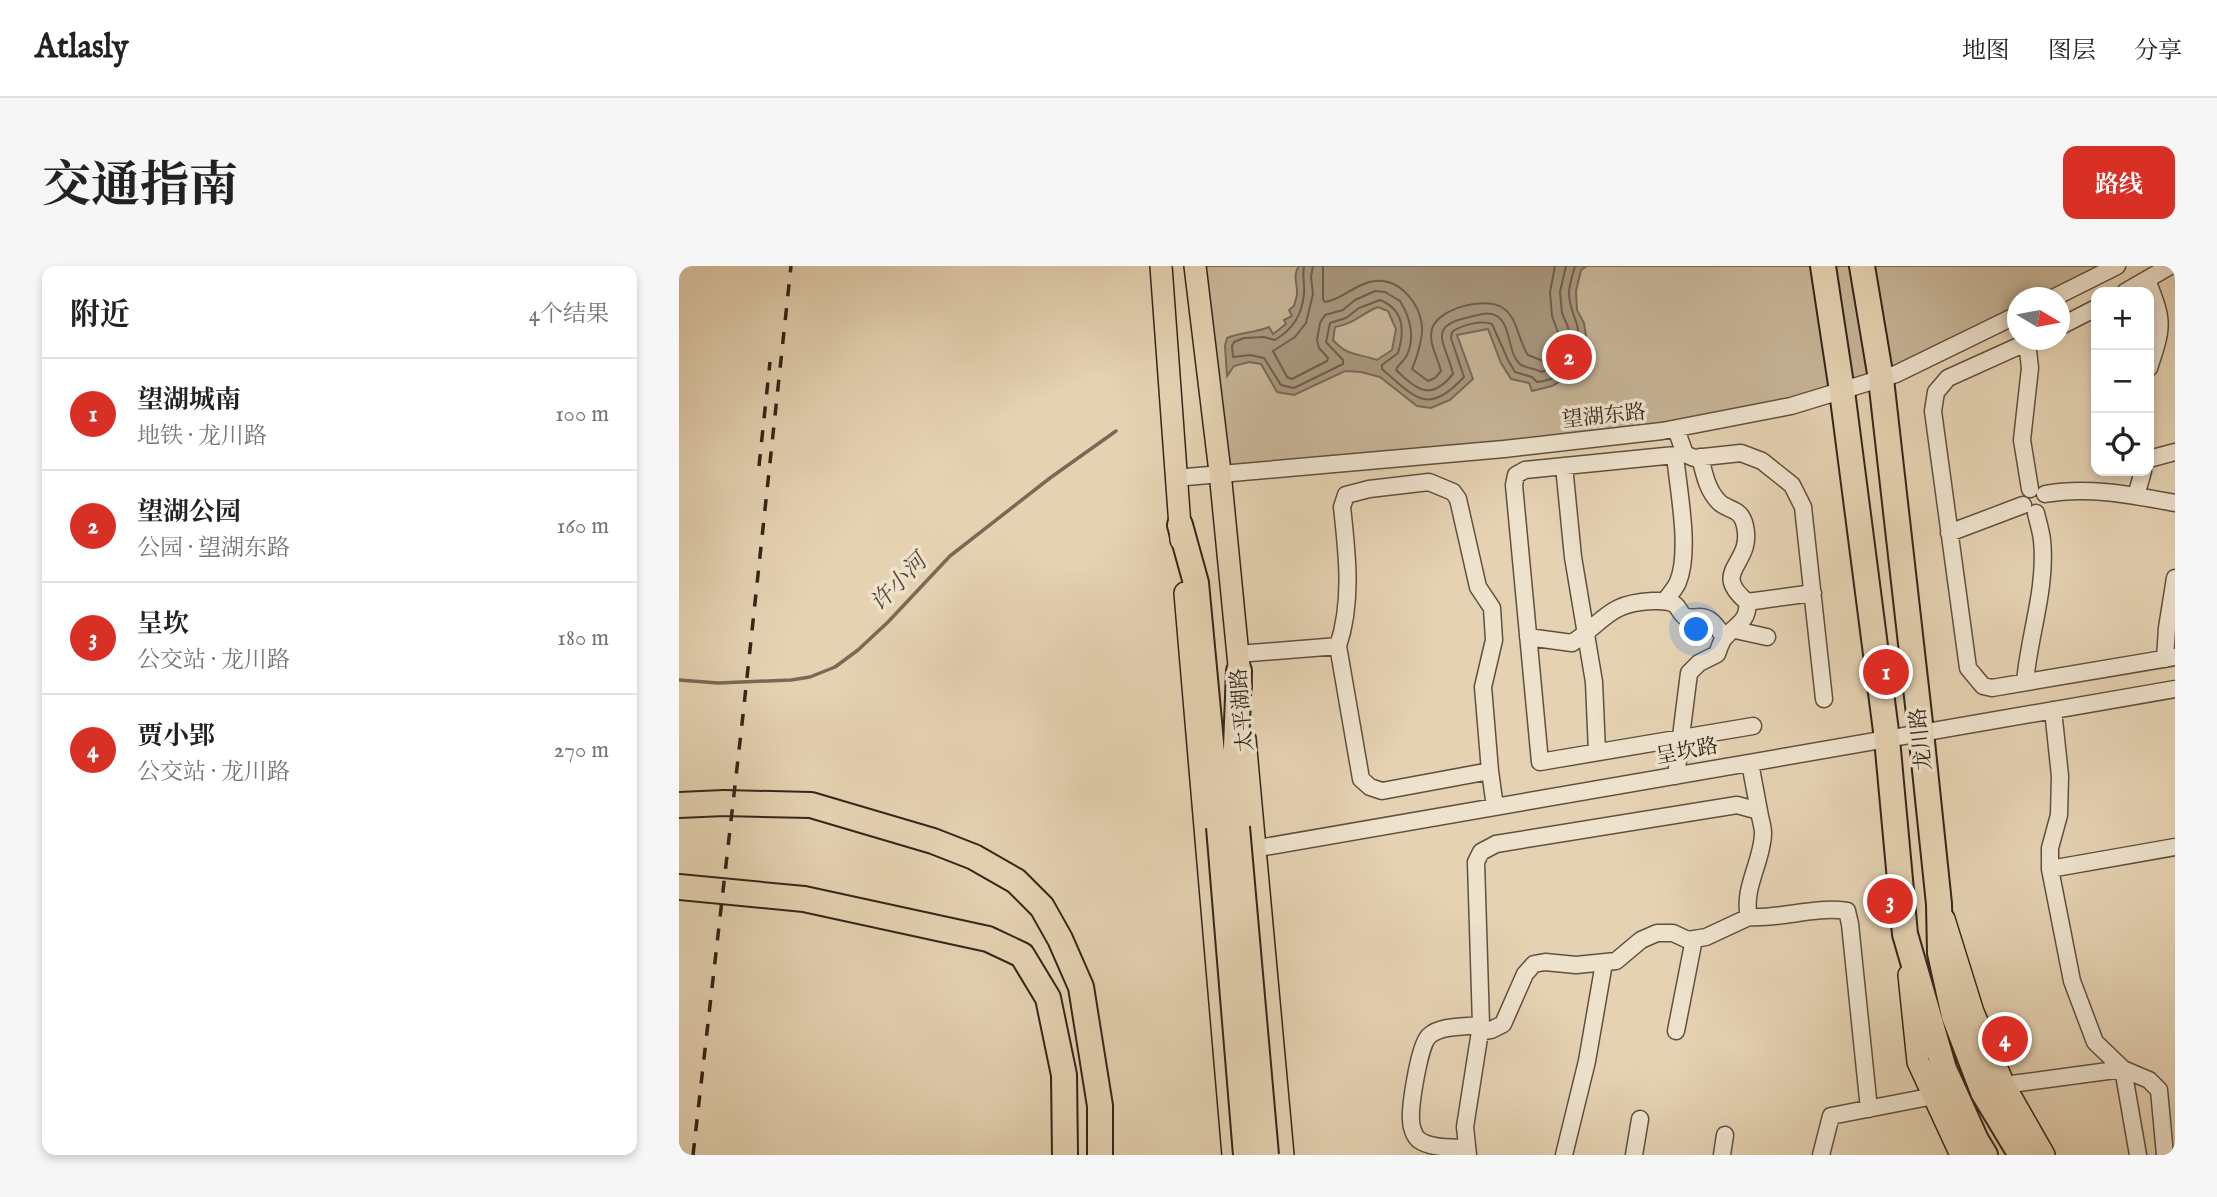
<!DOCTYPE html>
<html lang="zh">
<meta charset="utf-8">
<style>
:root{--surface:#fff;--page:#f6f6f6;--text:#222;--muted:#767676;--line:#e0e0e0;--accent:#d93025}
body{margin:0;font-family:"IM FELL English","Noto Serif SC",serif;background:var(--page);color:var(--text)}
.controls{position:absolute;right:21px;top:21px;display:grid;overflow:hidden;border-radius:14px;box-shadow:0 4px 10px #0003}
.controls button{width:63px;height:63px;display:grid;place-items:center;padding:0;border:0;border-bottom:2px solid var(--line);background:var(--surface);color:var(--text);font:35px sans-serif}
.compass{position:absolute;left:1328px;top:21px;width:63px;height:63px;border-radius:50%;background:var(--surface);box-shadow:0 4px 10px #0003;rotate:100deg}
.you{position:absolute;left:1018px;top:364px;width:24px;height:24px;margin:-18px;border:5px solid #fff;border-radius:50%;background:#1a73e8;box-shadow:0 0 0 10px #1a73e833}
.badge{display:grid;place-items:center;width:46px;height:46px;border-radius:50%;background:var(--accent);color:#fff;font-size:23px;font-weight:700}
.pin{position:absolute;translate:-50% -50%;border:4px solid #fff;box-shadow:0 2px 7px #0006}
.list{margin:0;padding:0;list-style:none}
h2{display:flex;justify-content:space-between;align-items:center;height:91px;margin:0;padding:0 28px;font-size:30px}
h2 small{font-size:23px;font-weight:400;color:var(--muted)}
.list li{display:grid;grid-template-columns:46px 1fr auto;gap:21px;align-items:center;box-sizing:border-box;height:112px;padding:0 28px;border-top:2px solid var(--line)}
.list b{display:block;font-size:26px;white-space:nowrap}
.list p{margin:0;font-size:23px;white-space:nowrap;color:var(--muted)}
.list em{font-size:23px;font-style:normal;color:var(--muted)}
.icon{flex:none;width:38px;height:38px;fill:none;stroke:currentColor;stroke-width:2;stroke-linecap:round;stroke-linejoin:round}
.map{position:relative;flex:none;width:1496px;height:889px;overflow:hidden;border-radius:14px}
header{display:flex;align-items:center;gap:42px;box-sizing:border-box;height:98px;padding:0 35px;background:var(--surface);border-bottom:2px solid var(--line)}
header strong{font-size:33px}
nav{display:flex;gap:38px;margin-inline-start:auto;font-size:24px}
.intro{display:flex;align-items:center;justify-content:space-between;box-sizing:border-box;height:168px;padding:0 42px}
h1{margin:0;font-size:49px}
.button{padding:18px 32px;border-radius:14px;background:var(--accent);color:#fff;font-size:24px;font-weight:700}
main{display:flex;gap:42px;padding:0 42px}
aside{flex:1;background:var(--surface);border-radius:14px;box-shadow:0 4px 10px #0003}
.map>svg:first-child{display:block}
.green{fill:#c7b598;stroke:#7d6d58;stroke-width:2}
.water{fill:#a8977e;stroke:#796956;stroke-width:2;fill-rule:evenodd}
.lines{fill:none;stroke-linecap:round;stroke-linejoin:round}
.shore{stroke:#6e5e4c;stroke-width:2}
.stream{stroke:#796956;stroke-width:3.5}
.minor-casing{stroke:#60503f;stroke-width:19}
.major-casing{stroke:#332519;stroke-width:24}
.highway-casing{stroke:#332519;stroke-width:28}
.minor{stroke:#eee2cd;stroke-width:16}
.major{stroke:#e5d2b2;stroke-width:21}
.highway{stroke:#e5d2b2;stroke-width:24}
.rail{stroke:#332519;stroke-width:3.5;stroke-dasharray:12 12;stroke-linecap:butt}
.highway-bridge-casing{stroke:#332519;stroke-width:28;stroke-linecap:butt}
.highway-bridge{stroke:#e5d2b2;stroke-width:24}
.labels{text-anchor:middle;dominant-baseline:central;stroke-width:7;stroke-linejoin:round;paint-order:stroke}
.street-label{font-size:21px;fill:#332519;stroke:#eee2cd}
.water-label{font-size:23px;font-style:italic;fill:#564737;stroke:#eee2cd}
</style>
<header>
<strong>Atlasly</strong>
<nav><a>地图</a><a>图层</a><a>分享</a></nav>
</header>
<div class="intro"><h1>交通指南</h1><a class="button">路线</a></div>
<main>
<aside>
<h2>附近<small>4个结果</small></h2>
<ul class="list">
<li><span class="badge">1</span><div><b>望湖城南</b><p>地铁 · 龙川路</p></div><em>100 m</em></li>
<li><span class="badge">2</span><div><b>望湖公园</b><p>公园 · 望湖东路</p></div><em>160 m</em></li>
<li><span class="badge">3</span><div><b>呈坎</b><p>公交站 · 龙川路</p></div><em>180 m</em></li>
<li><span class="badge">4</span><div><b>贾小郢</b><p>公交站 · 龙川路</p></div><em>270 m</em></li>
</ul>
</aside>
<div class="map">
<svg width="1496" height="889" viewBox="0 0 1496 889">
<rect width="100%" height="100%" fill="#e5d2b2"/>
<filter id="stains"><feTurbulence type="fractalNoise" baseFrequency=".00286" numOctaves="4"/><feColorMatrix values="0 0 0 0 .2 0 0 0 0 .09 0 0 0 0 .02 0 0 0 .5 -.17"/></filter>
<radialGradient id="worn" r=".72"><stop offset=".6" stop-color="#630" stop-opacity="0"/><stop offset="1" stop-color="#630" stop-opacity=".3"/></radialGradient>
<path class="green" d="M516,0h922l-64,31 -36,1v17l-121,59 -234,57 -442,41z"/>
<path class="water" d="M620,0h288l-6,4 -5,21 1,19 7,13 2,13 -5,18 -10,21 -19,11 -20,5 -3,-8 -18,-4 -10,-16 -13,-34 -31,6 16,44 -23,21 -19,8 -14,-2 -37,-29 -19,-5 -16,-1 -51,24 -17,-3 -16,-28 -12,-2 -15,4 -7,10 -2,-30 2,-8c14,-6 28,-5 42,-11l4,7 13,-10 -2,-4 8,-4 -3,-6 5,-4c1,-4 2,-7 3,-11 1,-11 -5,-19 2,-29zM699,41l10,4 8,18 -4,21 -15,10c-20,-7 -30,-4 -44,-20l2,-13c18,-3 26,-13 43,-20z"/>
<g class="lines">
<path class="shore" d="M625,0c-2,10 1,19 0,28 -2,21 -11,35 -29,46l-11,-3 -20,1 -10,4 -2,4 1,11 17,-2 14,3 17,27 13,3 49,-24v-4l-17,-18 4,-19 16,-5 13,-10 21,-8c24,10 25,30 18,53l-16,12v4c33,28 45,48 82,8l-13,-39 1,-6c9,-7 29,-12 40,-8l16,36 7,12 17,5 5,5c9,-1 19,-4 26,-10 11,-8 18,-34 14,-47 -3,-11 -8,-19 -8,-32 0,-9 4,-19 6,-27
M634,0l-2,11 2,17 -7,29 -11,14 -22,14 14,26 5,2 35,-18 1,-3 -9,-10 -2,-8 3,-17 5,-8 18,-5 12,-10 20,-9 10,1 15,9c10,16 16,37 6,56 -3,5 -8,7 -10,13 22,21 35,31 57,4 -7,-31 -28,-48 17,-57 8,-2 18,-6 27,-1 15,10 10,38 24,49 6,3 15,4 21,7l17,-8 10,-28 -1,-9 -6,-14 -2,-21 6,-26
M644,0v33l2,3c18,-3 31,-19 50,-21 26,-3 49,27 47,51 -1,13 -5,25 -10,37l16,12 7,-3 6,-7c-3,-13 -13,-28 -9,-42 6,-21 54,-33 71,-21 15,10 15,33 25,47l15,6 7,-4 9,-22 -7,-19 -2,-24 5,-26"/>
<path class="stream" d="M0,414l39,3 73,-3 19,-3 25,-10 23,-17 30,-28 62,-66 100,-78 66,-47"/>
<defs>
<path id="minor" d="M1468,14c17,42 16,46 2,88
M1446,26l45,-26
M1374,32l64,-32
M1380,61l37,-19
M1353,74l-84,38 -12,14 -3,19 35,257 15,18 9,2 183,-31
M1348,76l3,26 -8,72 8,49
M997,163l9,25 9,4 47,-5 21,8 30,24 11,22 21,192
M1006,188l-160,16 -9,5 -2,10 26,277 213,-36
M1470,193l26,-7
M885,200l9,91 21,125 3,70
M496,212l329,-29 158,-18 129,-25 105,-32 121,-59
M1366,228c43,-8 87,1 130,9
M1457,230l7,-25
M1270,267l74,-28
M986,335c4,-6 10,-12 13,-19 13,-32 0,-93 -3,-127
M1068,336l66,-9
M1056,364l32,7
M849,371l44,6c33,-22 36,-40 80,-42 8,0 15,-1 22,3 5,3 6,9 10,12 6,3 10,1 16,1 12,0 18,12 24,20
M559,388l100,-8 23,133 9,8 12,4 108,-20 -7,-84 11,-47 -2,-32 -14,-21 -20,-88 -5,-7 -24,-10 -60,7 -23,6 -4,12c5,45 11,95 -4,139
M1486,393l2,-31 8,-50
M1346,416c4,-47 22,-94 17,-142 -1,-9 -4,-18 -6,-27
M1374,444l7,66 -1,39 -9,33v21l22,112 23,61 28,27 26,11 10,10 6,65
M1071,497l9,48
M811,505l5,36
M997,510l13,-103 10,-10 18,-9c2,-5 4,-13 8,-17 10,-11 25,-17 22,-35 -38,-32 7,-37 -2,-76 -4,-19 -17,-15 -26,-24 -12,-12 -15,-29 -19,-45
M568,584l928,-161
M1371,603l125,-22
M997,765l18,-92
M801,766l11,-2 12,-6 22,-50 9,-10 11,-2 31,3 40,-4 25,-21 16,-7h16l15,7 18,-3 43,-20
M1325,819l119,-16 15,86
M788,882c-13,-1 -36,1 -48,-8 -5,-4 -8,-13 -8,-20 -1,-14 8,-75 18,-84 12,-11 36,-9 52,-11
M789,889l-3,-28 16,-102 -5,-163 5,-10 15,-8 241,-39 22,6c1,7 4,15 4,22 0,27 -21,56 -14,84 33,2 66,-11 98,-6l3,13 19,185
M885,889l23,-94 17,-98
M955,889l6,-36
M1043,889l3,-20
M1142,889l10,-39 103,-20"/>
<path id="major" d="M482,0l20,274
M516,0l25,206 21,214
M506,327l48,562
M566,473l38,416
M1265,653l29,93 31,73 40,70
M1230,709l9,87 43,93"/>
<path id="highway" d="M1144,0l19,125 45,348 18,195 39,135 32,71 9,15
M1183,0l19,113 40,353 18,172 1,49 14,63 29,76 38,63
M501,259l16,58 23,244
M0,539l45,-2 87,2 122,36 41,16 42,24 26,26 18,32 21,48 19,119v49
M558,561l-3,-29 5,-127
M0,621l125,12 184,40 34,16 26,43 16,77 1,80"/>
</defs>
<use href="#minor" class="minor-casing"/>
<use href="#major" class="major-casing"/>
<use href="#highway" class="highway-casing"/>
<use href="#minor" class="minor"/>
<use href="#major" class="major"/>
<use href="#highway" class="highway"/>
<path class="rail" d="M80,200l11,-104
M14,889l50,-440 48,-449"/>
<defs>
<path id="highway-bridge" d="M540,561l27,328
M558,561l29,328"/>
</defs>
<use href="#highway-bridge" class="highway-bridge-casing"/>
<use href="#highway-bridge" class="highway-bridge"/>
</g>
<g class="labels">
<g class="street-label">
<text transform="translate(925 151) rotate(-6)">望湖东路</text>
<text transform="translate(564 444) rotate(-95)">太平湖路</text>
<text transform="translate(1243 473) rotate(-96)">龙川路</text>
<text transform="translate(1008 486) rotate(-10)">呈坎路</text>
</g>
<g class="water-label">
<text transform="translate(220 317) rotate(-46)">许小河</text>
</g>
</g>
<rect width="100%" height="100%" filter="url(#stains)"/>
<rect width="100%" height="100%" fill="url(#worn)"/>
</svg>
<div class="controls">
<button>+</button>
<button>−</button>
<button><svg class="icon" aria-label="locate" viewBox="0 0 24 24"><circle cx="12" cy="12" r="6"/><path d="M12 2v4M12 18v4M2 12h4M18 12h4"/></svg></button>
</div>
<svg class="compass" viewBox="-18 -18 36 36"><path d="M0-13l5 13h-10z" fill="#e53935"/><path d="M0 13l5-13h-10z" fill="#767676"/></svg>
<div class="you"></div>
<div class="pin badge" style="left:1207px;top:406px">1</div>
<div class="pin badge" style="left:890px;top:91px">2</div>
<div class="pin badge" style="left:1211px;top:635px">3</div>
<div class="pin badge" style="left:1326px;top:773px">4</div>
</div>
</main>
